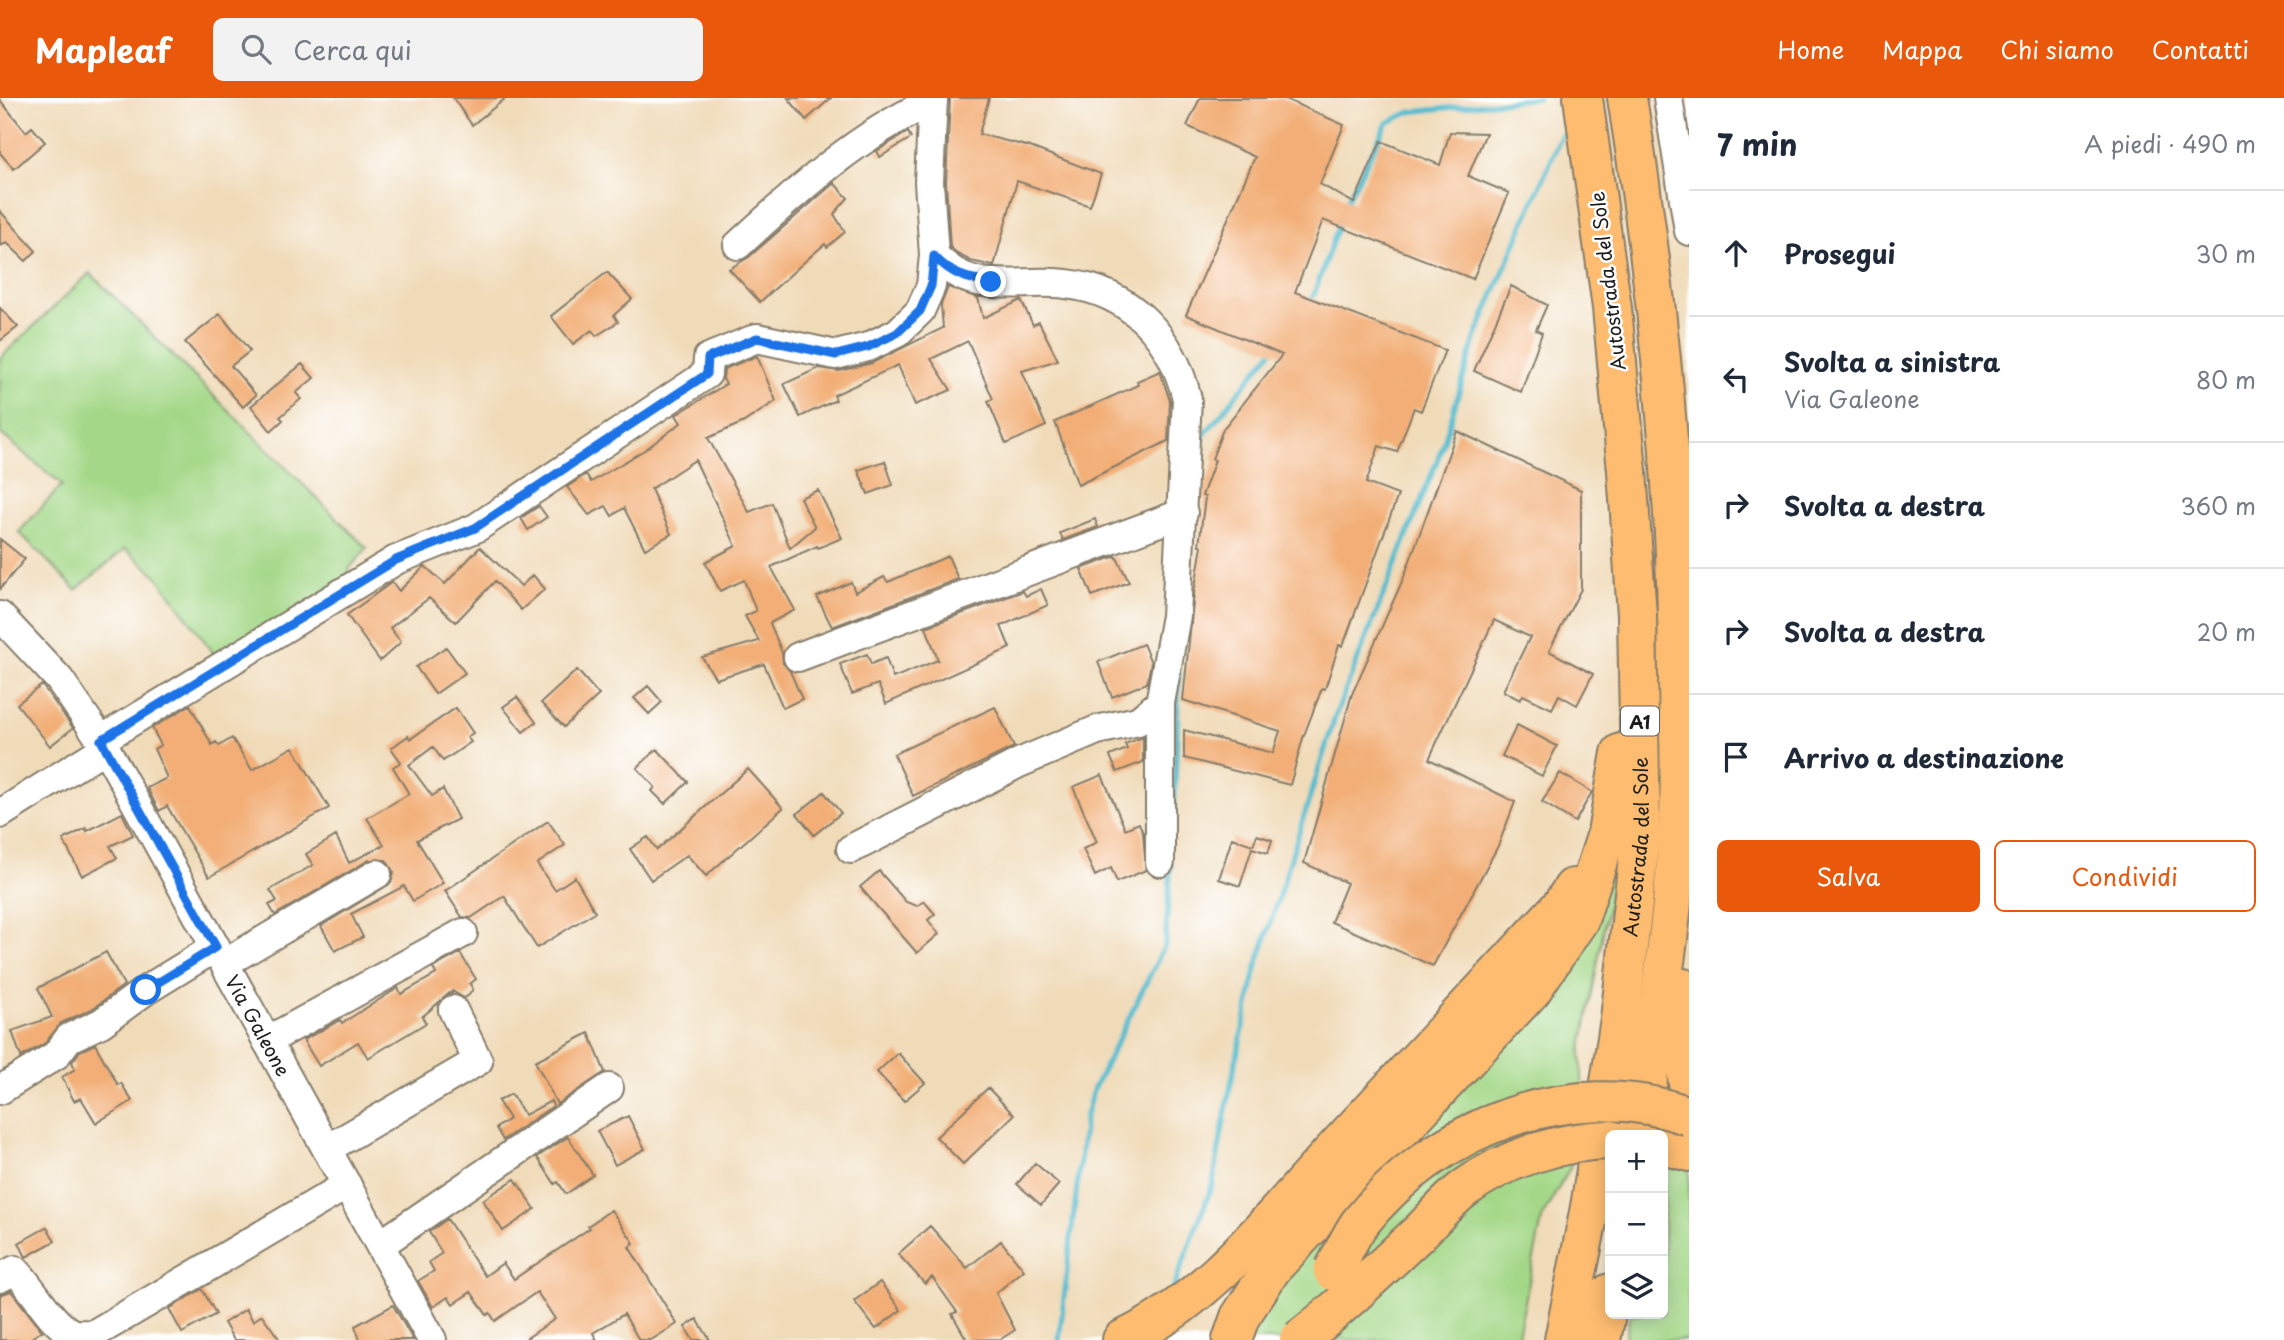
<!DOCTYPE html>
<html lang="it">
<meta charset="utf-8">
<style>
:root{--surface:#fff;--page:#f2f2f3;--text:#1f2937;--muted:#747a83;--line:#e0e1e3;--accent:#ea580c}
body{margin:0;font-family:"Playpen Sans",sans-serif;background:var(--page);color:var(--text)}
.controls{position:absolute;right:21px;bottom:21px;display:grid;overflow:hidden;border-radius:10px;box-shadow:0 4px 18px #0003}
.controls button{width:63px;height:63px;display:grid;place-items:center;padding:0;border:0;border-bottom:2px solid var(--line);background:var(--surface);color:var(--text);font:35px sans-serif}
.stop{position:absolute;width:21px;height:21px;margin:-16px;border:5px solid #1a73e8;border-radius:50%;background:#fff}
.stop.end{background:#1a73e8;border-color:#fff;box-shadow:0 2px 7px #0008}
.list{margin:0;padding:0;list-style:none}
h2{display:flex;justify-content:space-between;align-items:center;height:91px;margin:0;padding:0 28px;font-size:30px}
h2 small{font-size:23px;font-weight:400;color:var(--muted)}
.list li{display:grid;grid-template-columns:46px 1fr auto;gap:21px;align-items:center;box-sizing:border-box;height:126px;padding:0 28px;border-top:2px solid var(--line)}
.list b{display:block;font-size:26px;white-space:nowrap}
.list p{margin:0;font-size:23px;white-space:nowrap;color:var(--muted)}
.list em{font-size:23px;font-style:normal;color:var(--muted)}
.actions{display:flex;gap:14px;padding:21px 28px}
.actions a{flex:1;padding:16px 0;border:2px solid var(--accent);border-radius:10px;text-align:center;font-size:24px;color:var(--accent)}
.actions .main{background:var(--accent);color:#fff}
.icon{flex:none;width:38px;height:38px;fill:none;stroke:currentColor;stroke-width:2;stroke-linecap:round;stroke-linejoin:round}
.map{position:relative;flex:none;width:1689px;height:1242px;overflow:hidden}
header{display:flex;align-items:center;gap:42px;box-sizing:border-box;height:98px;padding:0 35px;background:var(--accent);color:#fff}
header strong{font-size:33px}
nav{display:flex;gap:38px;margin-inline-start:auto;font-size:24px}
.search{width:490px;height:63px;background:var(--page);display:flex;align-items:center;gap:18px;box-sizing:border-box;padding:0 24px;border-radius:10px;color:var(--muted);font-size:26px}
main{display:flex}
aside{flex:1;background:var(--surface)}
.map>svg:first-child{display:block}
.green{fill:#a4d888;stroke:#607a52;stroke-width:2}
.lines{fill:none;stroke-linecap:round;stroke-linejoin:round}
.stream{stroke:#52bccf;stroke-width:5}
.building{fill:#f2ae76}
.minor-casing{stroke:#867c6a;stroke-width:32}
.highway-casing{stroke:#867c6a;stroke-width:42}
.minor{stroke:#fff;stroke-width:28}
.highway{stroke:#fdbc6f;stroke-width:38}
.highway-bridge-casing{stroke:#867c6a;stroke-width:42;stroke-linecap:butt}
.highway-bridge{stroke:#fdbc6f;stroke-width:38}
.route{stroke:#1a73e8;stroke-width:9}
.labels{text-anchor:middle;dominant-baseline:central;stroke-width:5;stroke-linejoin:round;paint-order:stroke}
.shield{fill:#fff;stroke:#606060;stroke-width:2}
.shield-label{font-size:18px;font-weight:bold;fill:#1c1c1c}
.street-label{font-size:19px;fill:#1c1c1c;stroke:#fff}
</style>
<header>
<strong>Mapleaf</strong>
<div class="search"><svg class="icon" aria-label="search" viewBox="0 0 24 24"><circle cx="10" cy="10" r="6"/><path d="M15 15l6 6"/></svg>Cerca qui</div>
<nav><a>Home</a><a>Mappa</a><a>Chi siamo</a><a>Contatti</a></nav>
</header>
<main>
<div class="map">
<svg width="1689" height="1242" viewBox="0 0 1689 1242">
<rect width="100%" height="100%" fill="#fff"/>
<filter id="ink" filterUnits="userSpaceOnUse"><feTurbulence type="fractalNoise" baseFrequency=".0143" numOctaves="2"/><feDisplacementMap in="SourceGraphic" scale="14" xChannelSelector="R" yChannelSelector="G"/><feConvolveMatrix kernelMatrix="1 2 1 2 8 2 1 2 1" color-interpolation-filters="sRGB"/></filter>
<filter id="wash" filterUnits="userSpaceOnUse"><feTurbulence type="fractalNoise" baseFrequency=".00686" numOctaves="4" result="noise"/><feDisplacementMap in="SourceGraphic" scale="28" xChannelSelector="R" yChannelSelector="G"/><feGaussianBlur stdDeviation="1.57" result="paint"/><feColorMatrix in="noise" values="0 0 0 0 0 0 0 0 0 0 0 0 0 0 0 0 0 1.4 0 .05"/><feComposite in="paint" operator="in"/></filter>
<g filter="url(#wash)">
<rect width="100%" height="100%" fill="#f0dbb9"/>
<path class="green" d="M90,175l277,275 -18,21 2,11 -131,82 -64,-87 -31,-26 -49,41 -57,-58 43,-47 -62,-52v-75z
M1615,770l-34,185 3,71 -14,44 -27,47 -26,125h-271l12,-30z
M1665,1032l24,11v199h-64l5,-26h33z"/>
<g class="lines">
<path class="stream" d="M1345,106l42,-81 23,-11 128,-14
M1311,205l29,-83
M1197,369l7,-32 72,-89
M1174,711l5,-137
M1173,1191l40,-106 16,-90 27,-124 80,-255 106,-266 34,-112 86,-202
M1059,1242l26,-222 8,-28 72,-145 6,-81"/>
</g>
<g id="blocks">
<path class="building" d="M453,0h53l-34,27z
M788,0h43l-25,22z
M950,0h39l-10,36 51,13 71,27 -11,32 -73,-25 -23,85 -23,-5 -12,-6 -9,-8 -4,-65z
M1200,0h83l61,27 -24,59 34,19 27,-62 59,24 10,-33 36,1 -18,43 41,17 -36,86 -150,-59 -28,72 150,58 -24,61 -7,-3 -17,44 -18,-6 -13,37 32,12 -55,151 -4,-1 -14,44 -3,-1 -19,50 -13,47 -106,-27v-28l89,23 7,-22 -97,-31 11,-107 8,-47 -3,-1 6,-48 -3,-1 13,-36 -3,-1 11,-30 59,-74 -96,-40 69,-158 -68,-31z
M0,2l26,32 6,-5 13,15 -31,27 -14,-16z
M908,34l3,6 -31,19 -3,-6z
M834,85l14,15 -14,16 11,18 -18,15 -2,-3 -13,11 -52,47 -31,-33 20,-12z
M0,113l36,40 -10,10 -19,-18 -7,3z
M607,174l25,27 -18,16 4,7 -22,14 -4,-6 -19,14 -22,-28z
M1511,188l36,19 -11,25 6,3 -21,59 -47,-21z
M948,189l30,11 5,20 38,-18 12,25 6,-3 19,38 -36,11 24,55 -40,18 -18,-43 5,-2 -25,-58 -37,18 20,31 -36,15 -17,-40 -64,30 2,5 -36,17 -16,-33 35,-16 20,3 33,-8 71,-35 -2,-23z
M0,210l18,19 -18,14z
M220,216l30,37 -19,15 25,29 -13,12 -58,-65z
M757,258l19,45 -32,21 -36,16 41,74 23,-9 18,45 25,-21 -15,-29 18,-8 24,48 -24,10 -1,-2 -46,21 24,43 -25,13 12,30 1,10 7,8 12,28 -19,9 -19,-44 -48,15 -14,-22 57,-16 -14,-25 11,-5 -12,-31 -24,11 -15,-29 31,-16 -41,-86 -44,29 20,45 -26,15 -21,-41 -12,8 -6,-10 -17,9 -22,-28 19,-13 5,8 55,-33 35,-26 -5,-8 50,-31 -3,-5 1,-10z
M302,266l12,14 -18,15 5,6 -21,18 3,3 -12,11 -20,-25z
M1160,273l10,30 -2,40 -90,44 -23,-63 83,-37 -1,-4z
M1457,333l124,59v99l-32,62 44,23 -16,31 -18,-10 -7,14 -29,-14 -3,5 -17,-9 27,-54 -36,-17 -65,139 86,43 -17,44 -65,120 -102,-44 16,-39 -43,-20 48,-169 52,-117z
M885,363l8,24 -25,9 -10,-24z
M539,408l8,11 -19,13 -7,-12z
M1095,421l3,8 -35,13 -3,-7z
M0,441l25,20 -25,30z
M480,449l41,39 12,-11 12,14 -24,21 -26,-29 -39,41 -27,-24 -39,30 11,14 -21,19 -33,-46 45,-33 7,9 26,-25 20,18z
M948,458l10,23 -126,48 -15,-30 34,-15 4,10 29,-15 4,5z
M1116,458l13,26 -37,14 -11,-27z
M1041,491l7,16 -47,21 9,22 -124,56 -8,-20 -26,10 -12,-30 27,-10 4,10 15,-6 7,20 45,-18 -12,-33 97,-36 3,5z
M1143,546l8,18 -4,21 -35,14 -14,-35z
M446,549l19,26 -30,21 -19,-27z
M577,572l22,25 -35,32 -23,-24z
M42,587l31,43 -23,18 -33,-42z
M648,588l14,16 -13,12 -15,-16z
M517,599l19,25 -13,10 -20,-25z
M190,607l22,40 4,-3 3,4 13,-8 20,32 41,-23 36,61 -120,69 -42,-71 -8,5 -12,-23 20,-10 -13,-29 7,-4 -9,-17z
M995,609l19,40 -101,49 -19,-42z
M456,610l17,25 -6,4 4,5 -28,19 -10,-14 -24,18 23,31 11,-7 15,30 -41,21 26,43 -30,18 -9,-15 -53,28 12,23 -28,14 -14,-25 70,-43 3,-10 -8,-13h-17l-94,55 -6,-10 8,-4 -7,-11 43,-25 -7,-11 30,-18 13,27 35,-18 -17,-27 42,-24 -16,-27 8,-5 -10,-14 17,-12 2,3z
M1517,627l40,21 -15,30 -40,-20z
M1143,639v25l-26,10 -7,-16 17,-7 -2,-5z
M657,651l31,33 -23,22 -13,-13 3,-4 -18,-19z
M748,671l35,39 -77,68 -19,-21 -36,25 -21,-31 18,-12 9,13z
M1560,675l32,19 -17,30 -33,-20z
M1102,677l23,54 14,-6 4,10 3,37 -29,12 -6,-14 -16,8 -12,-27 14,-7 -24,-55z
M824,694l17,21 -27,22 -17,-21z
M122,715l11,22 -23,11 7,12 -35,18 -19,-36 23,-12 1,3z
M548,723l17,24 -28,19 18,26 20,-13 20,35 -58,36 -33,-52 -33,22 -9,-1 -17,-26z
M1257,737l15,5 -4,13 -16,-5 -12,38 -21,-7 13,-41 21,7z
M879,773l27,31 11,4 7,-5 11,13 -7,6 11,14 -22,19 -57,-66z
M106,854l18,33 -32,24 -31,14 -16,20 -24,14 -9,-26 40,-14 -14,-29z
M460,855l16,26 -6,5 3,5 -4,6 -5,3 -12,-7 -30,26 4,6 -58,35 -10,-16 -39,24 -16,-26 37,-20 2,3 56,-35 3,6 35,-20 -3,-6z
M589,935l16,39 -48,32 -22,-43z
M95,946l23,41 3,-2 11,18 -36,22 -15,-25 -7,3 -12,-24 13,-8 -3,-7 8,-11z
M898,955l27,30 -21,18 -27,-29z
M988,990l26,27 -51,49 -27,-27z
M511,996l14,21 26,-14 2,5 -50,34 -7,-12 13,-9 -11,-18z
M628,1018l17,33 -30,16 -18,-34z
M568,1039l25,38 -27,19 -8,-12 -3,2 -18,-27z
M1035,1065l24,21 -18,21 -24,-21z
M515,1081l20,30 -32,22 -20,-31z
M611,1112l23,33 -5,4 48,77 -26,16h-12l-15,-26 -31,19 4,7h-73l31,-21 -18,-27 -42,29 -5,-8 -3,2 -16,-23 -18,12 -5,-7 -15,10 -15,-26 16,-10 -5,-9 13,-9 -13,-21 18,-13 38,57 18,-13 11,16 76,-51 -2,-2z
M930,1128l37,42 34,-27 23,29 -28,23 19,37 -14,9 -34,1 -15,-26 5,-2 -25,-35 -7,7 -27,-30z
M47,1129l8,14 -29,16 -7,-14z
M880,1184l21,28 -25,19 -22,-28z
M202,1191l14,25 -34,19 -13,-24z
M11,1193l31,40 -14,9h-28v-45z
M393,1207l20,35h-53l-5,-14z
M246,1211l7,12 9,-6 18,25h-46l-10,-17z
M697,1221l13,21h-17l-8,-13z"/>
</g>
</g>
<g filter="url(#ink)">
<use href="#blocks" fill-opacity="0" stroke="#867c6a" stroke-width="2"/>
<g class="lines">
<defs>
<g id="minor">
<path d="M1668,0l21,133"/>
<path d="M738,147c60,-55 119,-110 195,-144"/>
<path id="s1" d="M0,518l59,63 42,61 331,600"/>
<path d="M798,559l385,-144"/>
<path d="M1160,605v159"/>
<path d="M101,642l295,-180 80,-32 231,-154 1,-16 49,-20 79,17 32,-8 29,-14 23,-22 11,-25 3,-31 -5,-73 4,-84"/>
<path d="M0,716l105,-66"/>
<path d="M851,751l168,-86 78,-33 41,-9 22,-18 16,-87 11,-217c-14,-61 -56,-108 -121,-115 -50,-6 -93,14 -132,-29"/>
<path d="M225,865l152,-89"/>
<path d="M267,943l196,-108"/>
<path d="M0,992l56,-35 13,-17 32,-15 45,-33 70,-43"/>
<path d="M327,1051l151,-88 -25,-51"/>
<path d="M380,1147l229,-157"/>
<path d="M0,1180l15,-8c17,16 36,54 57,63 6,2 15,1 22,1l253,-149"/>
</g>
<g id="highway">
<path d="M1627,0c31,192 50,385 51,579 0,53 4,107 0,159 -7,100 -23,200 -39,299"/>
<path d="M1683,890l-2,47 8,55"/>
<path d="M1663,1047l26,7"/>
<path d="M1122,1242c86,-39 148,-121 212,-190 76,-81 151,-163 227,-244l12,-18"/>
<path d="M1232,1242l8,-23 32,-49 259,-277 48,-71 28,-87 14,-80"/>
<path id="s2" d="M1564,1242l26,-133 30,-188 21,-187 -4,-217 -10,-144 -15,-163 -29,-210"/>
<path d="M1601,1242l9,-47"/>
</g>
</defs>
<use href="#minor" class="minor-casing"/>
<use href="#highway" class="highway-casing"/>
<use href="#minor" class="minor"/>
<use href="#highway" class="highway"/>
<defs>
<path id="highway-bridge" d="M1333,1173c9,-15 16,-33 26,-47 75,-96 212,-151 330,-108
M1299,1242c43,-33 81,-71 120,-107 15,-15 29,-32 46,-45 41,-30 95,-47 145,-48"/>
</defs>
<use href="#highway-bridge" class="highway-bridge-casing"/>
<use href="#highway-bridge" class="highway-bridge"/>
</g>
</g>
<g class="lines" filter="url(#ink)">
<path class="route" d="M146,892l70,-43 -115,-207 295,-180 79,-32 232,-154 1,-16 49,-20 79,17 32,-8 29,-14 23,-22 11,-25 3,-30c18,19 32,23 57,26"/>
</g>
<g class="labels">
<rect class="shield" x="1621" y="608.5" width="38" height="29" rx="5"/>
<g class="shield-label">
<text x="1640" y="623">A1</text>
</g>
<g class="street-label">
<text transform="translate(1607 183) rotate(-97)">Autostrada del Sole</text>
<text stroke="none"><textPath href="#s2" startOffset="499">Autostrada del Sole</textPath></text>
<text stroke="none"><textPath href="#s1" startOffset="486">Via Galeone</textPath></text>
</g>
</g>
</svg>
<div class="controls">
<button>+</button>
<button>−</button>
<button><svg class="icon" aria-label="layers" viewBox="0 0 24 24"><path d="M12 4l9 5-9 5-9-5zM3 14l9 5 9-5"/></svg></button>
</div>
<div class="stop" style="left:146px;top:892px"></div>
<div class="stop end" style="left:991px;top:184px"></div>
</div>
<aside>
<h2>7 min<small>A piedi · 490 m</small></h2>
<ul class="list">
<li><svg class="icon" aria-label="ahead" viewBox="0 0 24 24"><path d="M12 20V5M6 11l6-6 6 6"/></svg><div><b>Prosegui</b></div><em>30 m</em></li>
<li><svg class="icon" aria-label="left" viewBox="0 0 24 24"><path d="M17 20v-9H6M10 6l-5 5 5 5"/></svg><div><b>Svolta a sinistra</b><p>Via Galeone</p></div><em>80 m</em></li>
<li><svg class="icon" aria-label="right" viewBox="0 0 24 24"><path d="M7 20v-9h11M14 6l5 5-5 5"/></svg><div><b>Svolta a destra</b></div><em>360 m</em></li>
<li><svg class="icon" aria-label="right" viewBox="0 0 24 24"><path d="M7 20v-9h11M14 6l5 5-5 5"/></svg><div><b>Svolta a destra</b></div><em>20 m</em></li>
<li><svg class="icon" aria-label="arrive" viewBox="0 0 24 24"><path d="M6 21V4h12l-3 4 3 4H6"/></svg><div><b>Arrivo a destinazione</b></div></li>
</ul>
<div class="actions"><a class="main">Salva</a><a>Condividi</a></div>
</aside>
</main>
